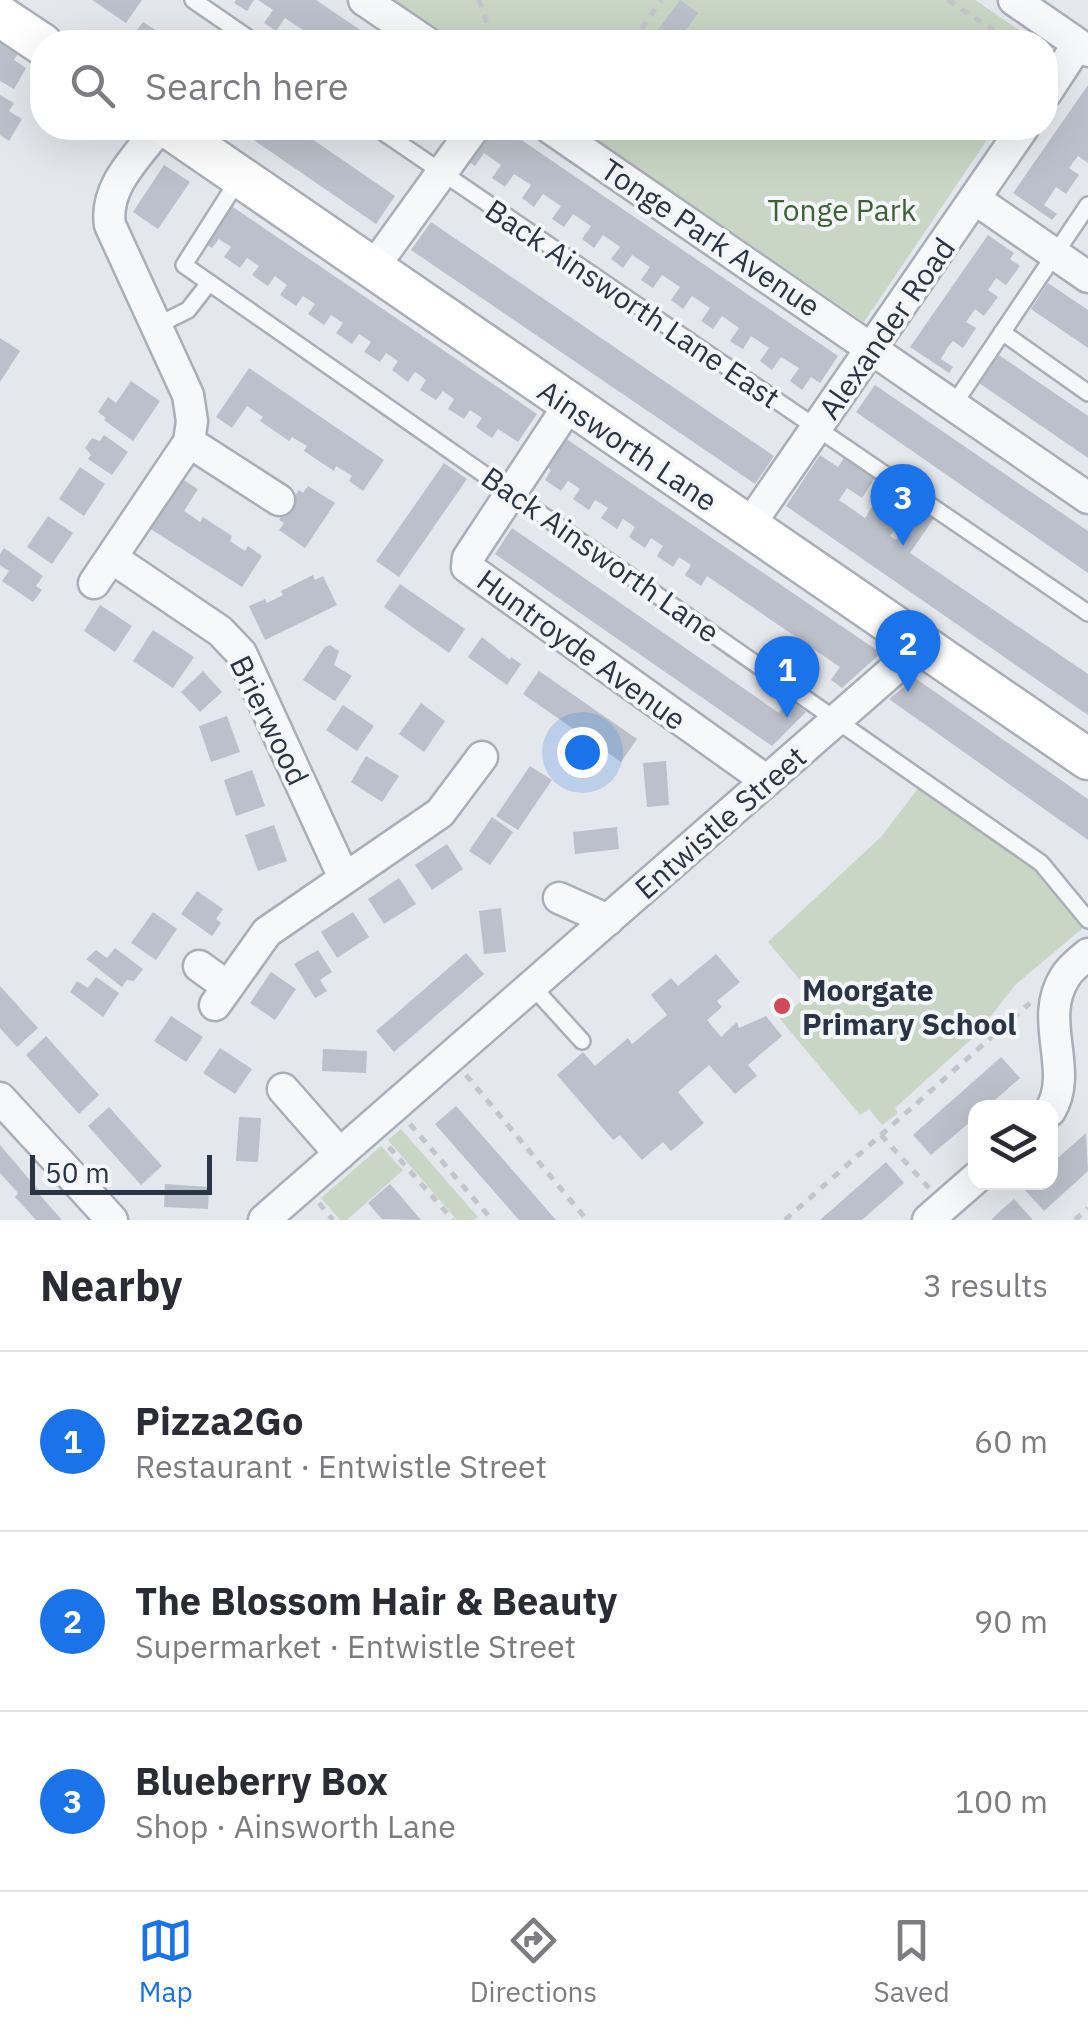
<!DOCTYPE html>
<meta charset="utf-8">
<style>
:root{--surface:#fff;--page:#f7f7f7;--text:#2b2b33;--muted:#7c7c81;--line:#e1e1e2;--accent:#1a73e8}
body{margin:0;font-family:"IBM Plex Sans",sans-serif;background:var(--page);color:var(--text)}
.controls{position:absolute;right:30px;bottom:30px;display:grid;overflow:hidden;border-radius:20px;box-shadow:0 10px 40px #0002}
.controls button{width:90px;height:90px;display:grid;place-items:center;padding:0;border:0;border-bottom:2px solid var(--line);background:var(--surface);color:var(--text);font:50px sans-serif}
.scale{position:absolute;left:30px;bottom:25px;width:182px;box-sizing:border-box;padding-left:10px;border:5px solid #2b3445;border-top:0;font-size:28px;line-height:35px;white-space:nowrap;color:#2b3445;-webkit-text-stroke:8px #f4f6f9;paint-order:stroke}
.you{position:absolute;left:582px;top:752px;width:35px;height:35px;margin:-25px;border:8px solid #fff;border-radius:50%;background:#1a73e8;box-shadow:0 0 0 15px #1a73e833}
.badge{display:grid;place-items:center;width:65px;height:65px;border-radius:50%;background:var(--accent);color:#fff;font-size:32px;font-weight:700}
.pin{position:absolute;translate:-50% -82px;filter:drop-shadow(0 2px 5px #0008)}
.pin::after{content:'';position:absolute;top:52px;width:35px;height:30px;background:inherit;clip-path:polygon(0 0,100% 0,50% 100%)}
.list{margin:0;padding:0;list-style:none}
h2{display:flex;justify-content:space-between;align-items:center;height:130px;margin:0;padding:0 40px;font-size:42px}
h2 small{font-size:32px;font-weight:400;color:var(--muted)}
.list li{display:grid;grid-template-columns:65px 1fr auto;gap:30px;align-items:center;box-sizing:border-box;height:180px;padding:0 40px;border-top:2px solid var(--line)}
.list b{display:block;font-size:38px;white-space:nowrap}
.list p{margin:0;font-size:32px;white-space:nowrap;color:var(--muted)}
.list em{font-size:32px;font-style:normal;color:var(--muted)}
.icon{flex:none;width:55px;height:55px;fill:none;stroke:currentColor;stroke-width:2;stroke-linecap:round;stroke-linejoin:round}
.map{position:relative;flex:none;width:1088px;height:1220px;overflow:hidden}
.search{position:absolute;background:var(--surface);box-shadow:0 10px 40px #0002;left:30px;right:30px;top:30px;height:110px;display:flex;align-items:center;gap:25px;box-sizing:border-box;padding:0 35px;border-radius:40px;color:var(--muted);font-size:38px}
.sheet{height:670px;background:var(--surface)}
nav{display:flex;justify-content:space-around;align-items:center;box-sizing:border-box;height:140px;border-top:2px solid var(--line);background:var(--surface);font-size:28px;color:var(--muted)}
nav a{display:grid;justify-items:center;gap:5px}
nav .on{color:var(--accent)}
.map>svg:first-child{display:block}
.green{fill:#c9d6c5}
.building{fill:#bbc0ca;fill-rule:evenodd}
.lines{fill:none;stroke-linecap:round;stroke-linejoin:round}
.lane-casing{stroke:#a9aeb7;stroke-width:20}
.street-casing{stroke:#a9aeb7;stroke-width:35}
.secondary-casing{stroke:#a9aeb7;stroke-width:45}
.path{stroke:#c2c5cb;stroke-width:5;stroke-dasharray:8 8;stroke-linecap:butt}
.lane{stroke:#f7f8fa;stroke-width:15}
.street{stroke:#f7f8fa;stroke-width:30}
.secondary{stroke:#fff;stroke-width:40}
.poi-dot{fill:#d1495b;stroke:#f4f6f9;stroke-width:4}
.labels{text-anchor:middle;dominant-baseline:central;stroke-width:8;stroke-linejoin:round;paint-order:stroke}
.park-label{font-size:30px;fill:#3f6138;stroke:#f4f6f9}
.street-label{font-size:30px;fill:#2b3445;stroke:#f4f6f9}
.poi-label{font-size:30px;font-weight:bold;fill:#2b3445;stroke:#f4f6f9;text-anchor:start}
</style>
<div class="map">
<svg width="1088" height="1220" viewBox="0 0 1088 1220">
<rect width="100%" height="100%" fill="#e4e7ec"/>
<path class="green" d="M391,0h584l62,42h-584z
M578,128h417l-131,194z
M919,787l121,85 44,55 -69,58 -39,50 -81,73 3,5 -16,12 -13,-16 -9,6 -80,-96 31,-26 -43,-51 113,-105z
M401,1129l77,88 -4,3h-17l-69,-80z
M381,1146l22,24 -56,50h-7l-19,-22z"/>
<path class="building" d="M92,0h50l-16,23z
M236,0h18l-7,11 -13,-8z
M258,0h58l62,42h-58l-5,-3 -2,3h-18l8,-12 -18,-12 -9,13 -12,-8 9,-13z
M680,0l18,13 -21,29h-28z
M143,22l14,9 16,11h-45z
M0,40l19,12 -5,8 12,8 -12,21 -14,-8z
M1088,85v78l-10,-7 -9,12 10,7 -7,10 -6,9 -10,-7 -12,18 13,9 -5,6 -39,-27z
M0,95l14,8 -5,8 13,8 -13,22 -9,-6z
M236,128h60l99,68 -19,28z
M492,128h12l334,228 -18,27 -9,-6 -9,13 -12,-9 9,-13 -18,-11 -9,13 -12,-9 9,-13 -18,-12 -8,13 -7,-4 -6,-4 9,-13 -17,-12 -9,13 -12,-8 9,-13 -18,-12 -9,13 -12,-9 9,-13 -18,-12 -9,13 -12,-8 9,-13 -18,-12 -9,13 -12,-9 9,-12 -17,-12 -9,13 -12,-9 9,-13 -18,-12 -9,13 -12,-8 9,-13 -18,-12 -9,13 -12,-9 9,-13 -17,-11 -9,13 -13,-9 9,-13 -17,-12 -9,13 -6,-4z
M164,165l26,17 -32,47 -25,-17z
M230,205l307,209 -19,28 -20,-13 -6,9 -16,-11 6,-9 -12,-8 -6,9 -16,-10 6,-10 -11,-8 -7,9 -16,-10 6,-10 -5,-4 -6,-4 -7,10 -16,-12 6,-9 -12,-8 -6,9 -16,-10 7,-10 -12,-8 -7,10 -16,-11 7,-10 -12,-8 -7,10 -16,-11 7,-10 -12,-8 -7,10 -16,-11 7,-10 -12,-9 -7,10 -16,-11 7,-9 -12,-8 -7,10 -16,-11 7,-10 -12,-8 -7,9 -8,-5z
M431,222l343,234 -19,28 -344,-234z
M988,235l26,18 -4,6 10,7 -14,19 -10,-7 -8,12 10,7 -14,19 -9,-7 -9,13 10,6 -13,20 -10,-7 -5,6 -7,12 12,8 -4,6 -39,-26z
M1048,283l40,27v38l-57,-39z
M0,338l20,13 -20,31z
M999,355l89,61v42l-109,-75z
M249,368l135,92 -21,31 -14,-10 3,-5 -16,-10 -2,5 -30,-20 3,-5 -15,-9 -3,4 -29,-20 3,-4 -16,-11 -15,22 -16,-11z
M131,381l29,20 -27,40 -29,-21 2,-2 -8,-6 10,-15 8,6z
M875,385l213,146v42l-232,-161z
M104,435l24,17 -16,23 -24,-16 3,-4 -6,-7 7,-10 8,3z
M565,438l316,215 -39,35 -11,-8 9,-13 -133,-91 -6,10 -16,-11 6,-10 -12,-8 -6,10 -16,-11 6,-10 -12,-8 -6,10 -16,-11 6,-10 -12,-8 -6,10 -16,-11 7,-10 -13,-8 -6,10 -16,-11 7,-10 -12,-8 -7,10 -16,-11 6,-10 -5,-4z
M820,455l18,12 6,-9 31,20 -13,20 -15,-10 -8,12 26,18 10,-16 16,11 12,-17 31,22 -24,35 178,121v41l-302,-209zM901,521l5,4 -10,15 -6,-4z
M444,463l23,16 -68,98 -23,-16z
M80,467l25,17 -21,32 -25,-17z
M182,479l16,10 -14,22 16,11 3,-5 29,19 -2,5 15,10 3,-5 14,10 -20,31 -93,-59z
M308,486l27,17 -30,45 -26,-18 5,-7 -5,-3 20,-30 4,3z
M48,516l25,17 -21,31 -25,-17z
M512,528l267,185 9,-14 18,13 -34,34 -277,-192z
M4,548l39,28 -7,10 6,4 -9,12 -31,-21 7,-10 -9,-6v-11z
M313,575l2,5 8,-4 14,29 -72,35 -16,-34 16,-7 2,4 16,-8 -2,-4z
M400,584l65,45 -16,24 -65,-46z
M100,605l32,21 -17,26 -31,-21z
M153,630l41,27 -21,31 -40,-27z
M482,637l28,23 1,-3 10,7 -14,21 -39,-28z
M330,645l9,6 -5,14 18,11 -17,25 -32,-21 22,-33z
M203,671l19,21 -22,20 -19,-20z
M539,671l98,68 -16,23 -98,-68z
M915,678l173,121v41l-199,-141z
M421,703l24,18 -21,31 -25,-18z
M343,705l31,21 -17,25 -31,-21z
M227,716l13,36 -29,10 -12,-36z
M366,756l33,20 -17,26 -31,-20z
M666,761l3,44 -22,2 -4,-44z
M530,766l22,14 -34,50 -22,-14z
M252,770l13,36 -29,10 -12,-36z
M492,817l21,15 -23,33 -21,-14z
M274,825l13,36 -29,10 -13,-36z
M617,827l2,22 -44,5 -2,-22z
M447,844l16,25 -31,21 -17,-25z
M399,878l17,26 -32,20 -16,-25z
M197,891l26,18 -7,10 5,4 -9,13 -31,-22z
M501,908l5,44 -22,2 -5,-43z
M153,912l24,17 -21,31 -25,-17z
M353,912l16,25 -32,21 -16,-26z
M115,948l28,21 -9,12 -7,-1 -5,7 -36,-28 10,-9 11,8z
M318,950l14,22 -12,8 7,11 -12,7 -21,-34z
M466,953l18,21 -90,78 -18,-21z
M716,954l24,28 -23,19 5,6 -15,13 14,17 16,-15 2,6 27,-12 16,20 -34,29 9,11 -22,18 -26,-29 -31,27 26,31 -33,28 -8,-9 -21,18 -22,-25 -7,5 -56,-65 26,-23 12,14 33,-28 4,6 35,-29 -16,-20 20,-17 7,8z
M271,972l25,17 -21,31 -25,-17z
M96,977l23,16 -16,24 -33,-25 7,-11 11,7z
M0,986l38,42 -21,19 -17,-19z
M171,1016l32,21 -17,25 -32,-21z
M46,1036l53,59 -20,19 -53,-59z
M220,1048l32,21 -17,25 -32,-21z
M323,1049l44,2 -1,22 -44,-2z
M1001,1057l19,21 -34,30h-10v9l-45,38 -18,-20z
M456,1106l39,44 61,70h-37l-84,-96z
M109,1107l53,59 -21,19 -53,-59z
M239,1117l22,1 -3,44 -22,-1z
M1086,1133l2,38 -44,40 -20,-22 7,-7h19v-17z
M0,1145l41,48 -2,1 23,26h-26l-21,-23 3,-4 -18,-20z
M886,1162l18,21 -42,37h-42z
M165,1184l44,3 -1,22 -44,-2z
M390,1184l14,16 17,20 -39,-1 -14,-16z
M1014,1199l19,21h-42l7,-7z"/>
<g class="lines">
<defs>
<path id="lane" d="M193,0l61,42
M377,128l711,485
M240,177l-56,88 857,598 47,57
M156,326l32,-16 21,-27
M1002,332l86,61
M954,404l134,-199
M532,986l50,55"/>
<path id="street" d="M364,0l62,42
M1014,0l74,51
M1046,93l32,-49
M550,128l538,370
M975,199l113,78
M373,268l101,-140
M569,405l-101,153 -1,9 300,214
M189,442l90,58
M748,527l275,-399
M112,558l108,73 21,22 103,225
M94,583l95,-141 3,-21 -4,-26 -78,-170c-6,-38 27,-68 49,-97
M559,898l49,22
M199,966l29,21
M215,1005l52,-73 173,-119 42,-56
M283,1089l57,65
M0,1098l112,122
M1050,1111c25,-41 -13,-91 15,-134 5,-9 15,-16 23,-23
M264,1220l658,-575
M928,1220l48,-42"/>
<path id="secondary" d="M0,16l42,28
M169,128l919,631"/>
</defs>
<use href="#lane" class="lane-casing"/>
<use href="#street" class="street-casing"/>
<use href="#secondary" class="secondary-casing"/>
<path class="path" d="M479,0l14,42
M948,0l63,42
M633,42l28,-42
M466,1075l121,145
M410,1124l82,96
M881,1135l48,53
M389,1147l64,73
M319,1203l14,17
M785,1220l245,-217
M1075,1220l13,-12"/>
<use href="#lane" class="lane"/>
<use href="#street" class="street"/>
<use href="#secondary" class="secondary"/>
</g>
<circle class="poi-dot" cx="782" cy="1006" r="10"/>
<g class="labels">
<g class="park-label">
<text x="842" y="209">Tonge Park</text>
</g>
<g class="street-label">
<text transform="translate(711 237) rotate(34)">Tonge Park Avenue</text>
<text transform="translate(633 303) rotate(34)">Back Ainsworth Lane East</text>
<text transform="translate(886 328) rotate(-55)">Alexander Road</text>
<text transform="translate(628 445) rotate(34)">Ainsworth Lane</text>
<text transform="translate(601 554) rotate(35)">Back Ainsworth Lane</text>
<text transform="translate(582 649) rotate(36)">Huntroyde Avenue</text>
<text transform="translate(270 720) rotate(64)">Brierwood</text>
<text transform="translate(720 822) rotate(-41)">Entwistle Street</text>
</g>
<g class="poi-label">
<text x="802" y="989">Moorgate<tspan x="802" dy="34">Primary School</tspan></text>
</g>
</g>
</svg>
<div class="controls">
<button><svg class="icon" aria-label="layers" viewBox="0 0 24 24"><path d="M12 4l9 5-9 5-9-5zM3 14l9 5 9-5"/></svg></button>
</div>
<div class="scale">50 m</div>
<div class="you"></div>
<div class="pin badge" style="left:787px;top:718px">1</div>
<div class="pin badge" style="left:908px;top:692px">2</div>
<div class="pin badge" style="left:903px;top:546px">3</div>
<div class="search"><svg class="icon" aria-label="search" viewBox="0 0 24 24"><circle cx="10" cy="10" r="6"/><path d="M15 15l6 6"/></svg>Search here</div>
</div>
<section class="sheet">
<h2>Nearby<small>3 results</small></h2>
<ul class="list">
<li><span class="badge">1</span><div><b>Pizza2Go</b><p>Restaurant · Entwistle Street</p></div><em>60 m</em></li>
<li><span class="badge">2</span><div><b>The Blossom Hair &amp; Beauty</b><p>Supermarket · Entwistle Street</p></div><em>90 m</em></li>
<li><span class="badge">3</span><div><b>Blueberry Box</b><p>Shop · Ainsworth Lane</p></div><em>100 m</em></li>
</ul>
</section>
<nav>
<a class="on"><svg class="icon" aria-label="map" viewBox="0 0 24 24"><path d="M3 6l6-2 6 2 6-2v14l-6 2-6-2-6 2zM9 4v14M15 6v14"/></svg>Map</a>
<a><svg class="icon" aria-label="directions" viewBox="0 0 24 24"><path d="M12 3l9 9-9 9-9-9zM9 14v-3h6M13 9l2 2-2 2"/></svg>Directions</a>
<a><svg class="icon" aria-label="saved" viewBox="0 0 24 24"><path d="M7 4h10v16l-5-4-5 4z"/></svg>Saved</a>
</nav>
